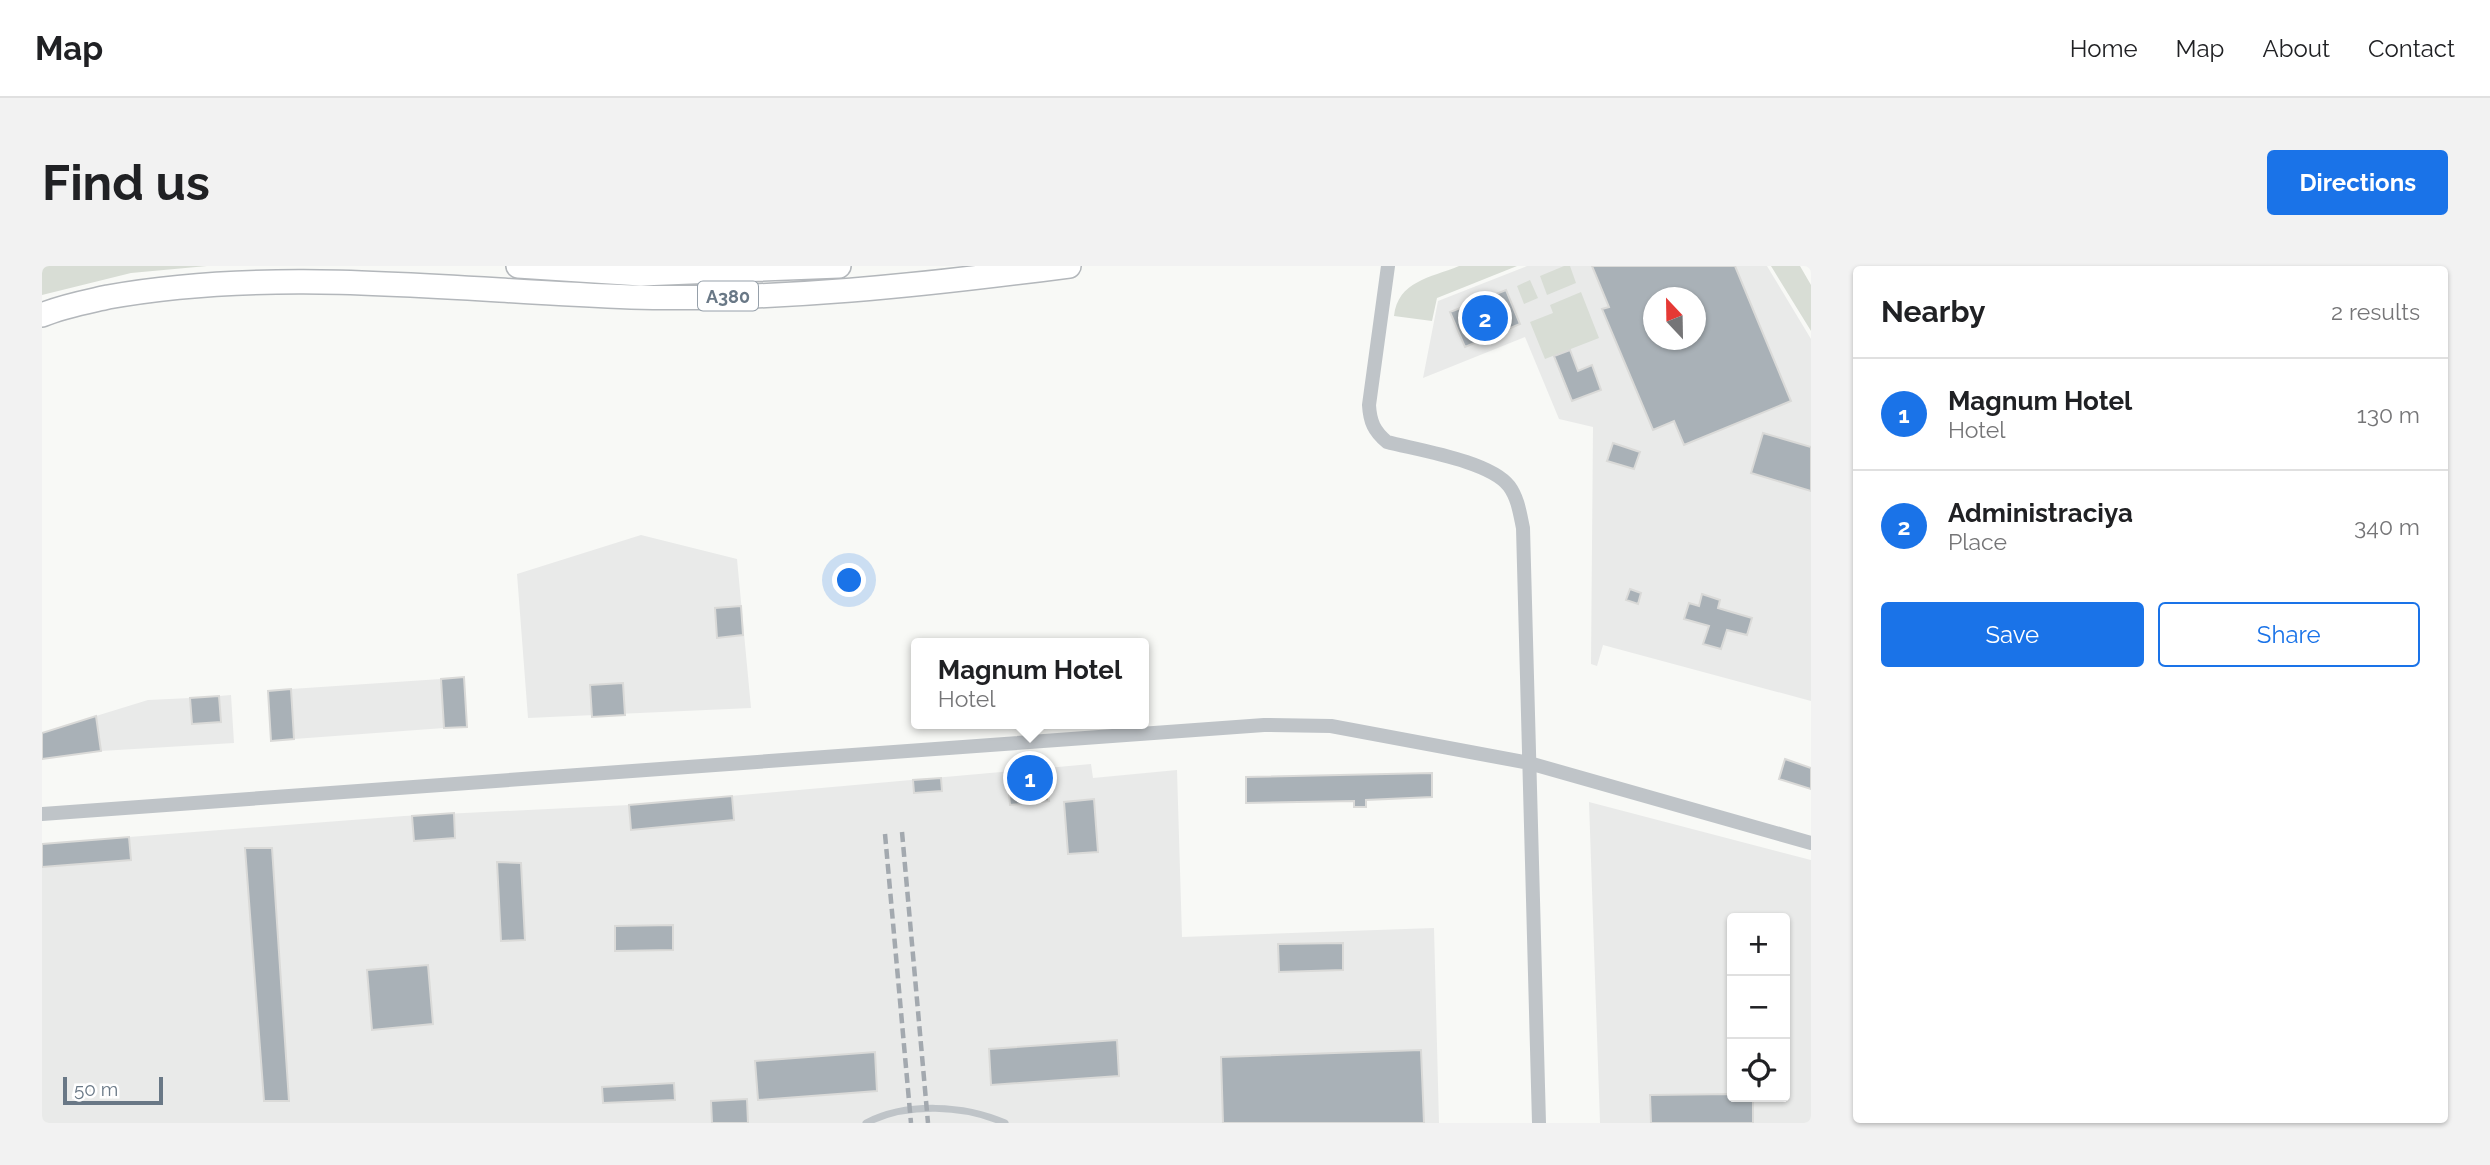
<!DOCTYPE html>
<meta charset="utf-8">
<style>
:root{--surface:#fff;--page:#f2f2f2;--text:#202124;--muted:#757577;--line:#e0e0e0;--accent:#1a73e8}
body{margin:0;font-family:Raleway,sans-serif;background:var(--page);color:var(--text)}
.controls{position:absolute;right:21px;bottom:21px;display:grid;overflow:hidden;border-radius:7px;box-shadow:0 2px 5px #0004}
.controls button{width:63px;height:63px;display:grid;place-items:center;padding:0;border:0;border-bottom:2px solid var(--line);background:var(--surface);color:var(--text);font:35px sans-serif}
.compass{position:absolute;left:1601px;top:21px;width:63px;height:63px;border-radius:50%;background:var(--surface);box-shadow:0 2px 5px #0004;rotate:338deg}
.scale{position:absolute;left:21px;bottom:18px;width:100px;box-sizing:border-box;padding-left:7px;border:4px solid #697886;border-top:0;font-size:19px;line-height:24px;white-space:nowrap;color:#697886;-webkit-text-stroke:5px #fff;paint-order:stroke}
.you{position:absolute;left:808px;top:315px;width:24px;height:24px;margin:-18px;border:5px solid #fff;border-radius:50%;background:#1a73e8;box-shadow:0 0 0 10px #1a73e833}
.badge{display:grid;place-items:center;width:46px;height:46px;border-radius:50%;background:var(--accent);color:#fff;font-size:23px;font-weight:700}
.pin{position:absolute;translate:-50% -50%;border:4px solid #fff;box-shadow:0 2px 7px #0006}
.popup{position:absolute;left:869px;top:372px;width:238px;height:91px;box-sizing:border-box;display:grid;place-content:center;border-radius:7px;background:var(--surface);filter:drop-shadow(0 2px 5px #0005);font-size:23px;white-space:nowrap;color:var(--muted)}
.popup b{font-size:26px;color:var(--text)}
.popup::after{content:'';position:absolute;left:50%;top:100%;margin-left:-14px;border:14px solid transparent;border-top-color:var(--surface)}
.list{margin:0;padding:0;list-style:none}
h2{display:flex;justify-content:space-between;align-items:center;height:91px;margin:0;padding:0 28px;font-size:30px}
h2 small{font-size:23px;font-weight:400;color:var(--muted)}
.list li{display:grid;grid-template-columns:46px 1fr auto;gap:21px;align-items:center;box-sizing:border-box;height:112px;padding:0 28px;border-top:2px solid var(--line)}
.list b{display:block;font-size:26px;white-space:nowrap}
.list p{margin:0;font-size:23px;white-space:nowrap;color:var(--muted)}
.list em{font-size:23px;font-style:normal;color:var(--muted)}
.actions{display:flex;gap:14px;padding:21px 28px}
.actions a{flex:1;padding:16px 0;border:2px solid var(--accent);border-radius:7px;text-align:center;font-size:24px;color:var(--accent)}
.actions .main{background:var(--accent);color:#fff}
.icon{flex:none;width:38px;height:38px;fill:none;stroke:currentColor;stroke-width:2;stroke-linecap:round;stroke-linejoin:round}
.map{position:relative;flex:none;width:1769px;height:857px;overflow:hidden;border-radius:7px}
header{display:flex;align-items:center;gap:42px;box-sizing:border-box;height:98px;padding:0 35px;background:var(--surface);border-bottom:2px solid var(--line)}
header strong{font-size:33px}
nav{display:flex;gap:38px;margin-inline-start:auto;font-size:24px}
.intro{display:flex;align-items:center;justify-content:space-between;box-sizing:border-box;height:168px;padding:0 42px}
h1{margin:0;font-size:49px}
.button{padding:18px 32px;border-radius:7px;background:var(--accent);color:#fff;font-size:24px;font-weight:700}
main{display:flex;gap:42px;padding:0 42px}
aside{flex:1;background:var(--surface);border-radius:7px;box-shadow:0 2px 5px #0004}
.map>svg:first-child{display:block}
.built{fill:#e9eae9;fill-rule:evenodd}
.green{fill:#d8ddd5}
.building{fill:#a9b1b7;stroke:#dadad8;stroke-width:2;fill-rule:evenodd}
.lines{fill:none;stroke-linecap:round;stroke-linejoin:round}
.trunk-casing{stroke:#b3b7bb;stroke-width:26}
.service{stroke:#bfc4c8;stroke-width:7}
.minor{stroke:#bfc4c8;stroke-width:14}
.trunk{stroke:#fff;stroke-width:23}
.rail{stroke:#a3a9af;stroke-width:4.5;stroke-dasharray:10 5;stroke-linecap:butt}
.labels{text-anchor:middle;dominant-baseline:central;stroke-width:7;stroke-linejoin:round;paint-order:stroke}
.shield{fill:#fff;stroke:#96a0aa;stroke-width:2}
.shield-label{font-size:18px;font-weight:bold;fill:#697886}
</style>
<header>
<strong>Map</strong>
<nav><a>Home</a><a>Map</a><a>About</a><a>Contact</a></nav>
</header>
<div class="intro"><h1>Find us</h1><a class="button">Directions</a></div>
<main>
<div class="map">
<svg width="1769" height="857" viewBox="0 0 1769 857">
<rect width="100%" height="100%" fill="#f8f9f6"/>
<path class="built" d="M1485,0h240l44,73v362l-208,-56 -6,21 -6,-2 2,-237 -34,-8 -34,-82 -102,41 15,-77zM1612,32h42v42h-42z
M599,269l96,24 14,149 -223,10 -11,-144z
M399,413l3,49 -150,11 -3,-50z
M189,429l3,48 -133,8 -5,-35 52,-16 42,-2 2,26 28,-2 -1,-26z
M1049,498l2,14 84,-8 5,167 252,-9 5,195h-691l-1,-23 -35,23h-670v-256l89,-8 -2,-22 275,-21 225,-11z
M1547,536l222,58v263h-211zM1690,652h53v179h-53z"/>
<path class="green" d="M0,0h165l-76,7 -89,22z
M1417,0h58l-80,32 -5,23 -38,-5c4,-35 36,-38 65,-50z
M1522,0h6l6,17 -29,12 -7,-19z
M1729,0h29l11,19v46z
M1488,14l8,18 -14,6 -7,-18z
M1539,26l18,46 -54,21 -15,-37 23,-9 -3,-8z"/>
<path class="building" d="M1550,0h143l56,135 -107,44 -10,-24 -21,9 -51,-121 7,-2zM1612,32h42v42h-42z
M1464,24l14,34 -55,23 -15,-35z
M1528,84l8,21 14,-6 9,25 -29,11 -18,-45z
M1721,167l48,14v44l-60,-18z
M1571,177l27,9 -6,17 -27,-8z
M1588,323l11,4 -3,11 -12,-4z
M1660,328l18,6 -2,8 34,10 -5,17 -20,-5 -6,19 -18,-5 6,-18 -25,-7 5,-16 10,3z
M699,340l2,29 -26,3 -2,-30z
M422,411l3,50 -23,1 -3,-49z
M581,417l2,32 -33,2 -2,-32z
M249,423l3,50 -23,2 -3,-50z
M177,430l2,26 -29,2 -2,-26z
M54,450l5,35 -59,8v-26z
M1743,493l26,9v21l-32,-10z
M1004,504l3,31 -39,4 -3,-31z
M1390,507v24l-66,3v7h-12v-6l-108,2v-26z
M899,512l1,13 -28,2 -1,-13z
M690,530l2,24 -103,10 -2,-25z
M1052,533l4,53 -30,2 -4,-52z
M412,547l1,25 -41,3 -2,-25z
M87,571l2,23 -89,7v-23z
M203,582h27l17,253h-25z
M455,596l24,1 4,77 -24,1z
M631,659v25l-58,1v-25z
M1301,677v27l-64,2 -1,-28z
M386,699l5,59 -61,6 -5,-60z
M1075,774l2,36 -128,9 -2,-36z
M1379,784l3,73h-201l-2,-66z
M833,786l2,39 -119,9 -3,-39z
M632,817l1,17 -72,3 -1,-16z
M1690,828v3h21v26h-102l-1,-28z
M705,833l1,24h-36l-1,-22z"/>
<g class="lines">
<defs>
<path id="trunk" d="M476,0l123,8 198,-8
M0,49c21,-9 44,-13 66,-18 172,-31 350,-6 523,0 147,4 293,-12 438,-31"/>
</defs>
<use href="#trunk" class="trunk-casing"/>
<path class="service" d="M824,857c41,-21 98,-18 139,0"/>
<path class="minor" d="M1346,0l-19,139c1,17 5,26 18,37 31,8 103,19 122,44 9,12 11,28 14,42l16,595
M0,548l1222,-89 67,1 198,37 282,80"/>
<use href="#trunk" class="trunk"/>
<path class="rail" d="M860,566l26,291
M843,568l26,289"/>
</g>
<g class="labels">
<rect class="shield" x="656" y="15.5" width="60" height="29" rx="5"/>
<g class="shield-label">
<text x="686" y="30">A380</text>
</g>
</g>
</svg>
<div class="controls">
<button>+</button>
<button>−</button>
<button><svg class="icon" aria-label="locate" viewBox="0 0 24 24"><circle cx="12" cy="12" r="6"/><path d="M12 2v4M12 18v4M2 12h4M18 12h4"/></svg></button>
</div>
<svg class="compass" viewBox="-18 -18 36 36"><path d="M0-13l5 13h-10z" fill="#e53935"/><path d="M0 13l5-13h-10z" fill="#757577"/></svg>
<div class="scale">50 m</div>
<div class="you"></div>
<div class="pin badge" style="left:988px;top:512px">1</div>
<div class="popup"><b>Magnum Hotel</b>Hotel</div>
<div class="pin badge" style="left:1443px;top:52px">2</div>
</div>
<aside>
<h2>Nearby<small>2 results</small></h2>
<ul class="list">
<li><span class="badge">1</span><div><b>Magnum Hotel</b><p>Hotel</p></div><em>130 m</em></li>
<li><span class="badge">2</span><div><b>Administraciya</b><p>Place</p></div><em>340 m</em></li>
</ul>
<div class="actions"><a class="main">Save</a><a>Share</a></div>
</aside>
</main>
